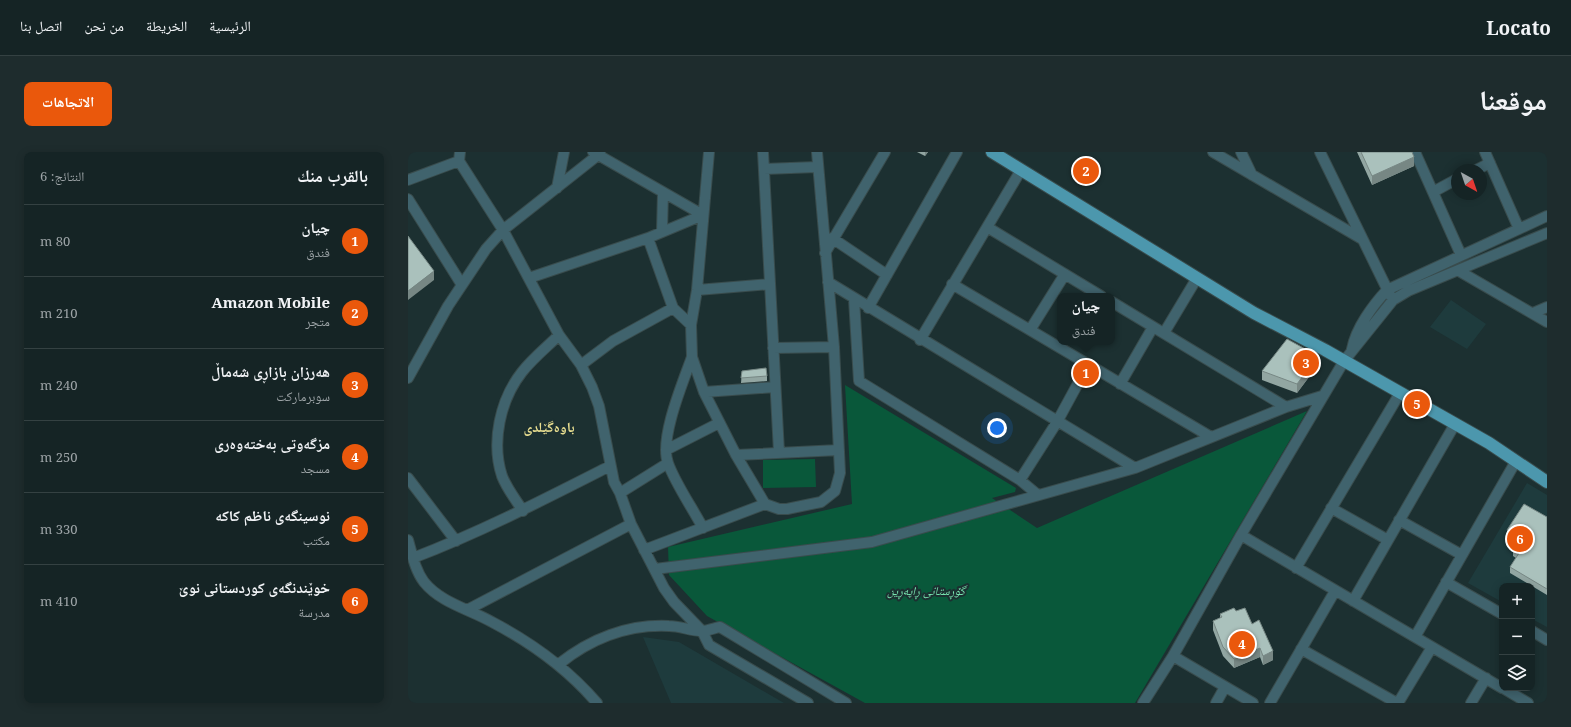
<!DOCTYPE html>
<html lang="ar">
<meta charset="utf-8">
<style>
:root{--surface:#152425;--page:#1e2c2d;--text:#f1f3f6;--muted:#9da4a7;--line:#344142;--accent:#ea580c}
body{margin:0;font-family:"Noto Serif","Noto Naskh Arabic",serif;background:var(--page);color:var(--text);direction:rtl}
.controls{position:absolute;right:12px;bottom:12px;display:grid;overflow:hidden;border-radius:8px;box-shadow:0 2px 10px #0003}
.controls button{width:36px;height:36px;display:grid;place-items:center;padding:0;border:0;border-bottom:1px solid var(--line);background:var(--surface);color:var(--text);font:20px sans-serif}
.compass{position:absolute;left:1043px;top:12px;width:36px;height:36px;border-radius:50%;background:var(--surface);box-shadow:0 2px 10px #0003;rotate:140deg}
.you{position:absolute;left:589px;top:276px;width:14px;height:14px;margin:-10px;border:3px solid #fff;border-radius:50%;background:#1a73e8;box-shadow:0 0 0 6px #1a73e833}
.badge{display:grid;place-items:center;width:26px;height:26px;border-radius:50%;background:var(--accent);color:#fff;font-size:13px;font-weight:700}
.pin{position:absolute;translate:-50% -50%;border:2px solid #fff;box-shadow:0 1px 4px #0006}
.popup{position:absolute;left:649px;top:141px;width:58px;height:52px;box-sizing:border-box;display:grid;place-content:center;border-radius:8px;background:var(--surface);filter:drop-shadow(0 1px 3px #0005);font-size:13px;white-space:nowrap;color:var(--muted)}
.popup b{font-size:15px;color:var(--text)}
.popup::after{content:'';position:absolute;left:50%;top:100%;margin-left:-8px;border:8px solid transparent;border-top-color:var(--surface)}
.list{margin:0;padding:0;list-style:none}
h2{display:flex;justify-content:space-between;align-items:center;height:52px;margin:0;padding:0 16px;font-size:17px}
h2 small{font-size:13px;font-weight:400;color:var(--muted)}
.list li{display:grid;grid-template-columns:26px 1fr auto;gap:12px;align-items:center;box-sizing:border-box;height:72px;padding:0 16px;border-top:1px solid var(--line)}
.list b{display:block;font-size:15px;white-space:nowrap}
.list p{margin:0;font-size:13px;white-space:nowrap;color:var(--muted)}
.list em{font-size:13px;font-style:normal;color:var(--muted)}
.icon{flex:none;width:22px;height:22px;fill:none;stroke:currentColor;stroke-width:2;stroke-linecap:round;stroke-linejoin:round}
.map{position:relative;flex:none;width:1139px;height:551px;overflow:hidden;direction:ltr;border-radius:8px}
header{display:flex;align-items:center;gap:24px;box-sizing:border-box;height:56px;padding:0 20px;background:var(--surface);border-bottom:1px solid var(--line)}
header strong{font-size:19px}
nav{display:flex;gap:22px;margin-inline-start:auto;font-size:14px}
.intro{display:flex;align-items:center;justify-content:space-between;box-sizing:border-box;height:96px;padding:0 24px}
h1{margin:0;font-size:28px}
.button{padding:10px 18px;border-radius:8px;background:var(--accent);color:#fff;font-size:14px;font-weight:700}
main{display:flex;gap:24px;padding:0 24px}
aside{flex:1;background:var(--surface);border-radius:8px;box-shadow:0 2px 10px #0003}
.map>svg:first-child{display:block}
.built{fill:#1e3b3d}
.green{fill:#09583a}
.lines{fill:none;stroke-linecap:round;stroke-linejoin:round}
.minor-casing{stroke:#394c4d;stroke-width:12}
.major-casing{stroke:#394c4d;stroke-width:14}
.minor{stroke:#40636d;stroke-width:10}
.major{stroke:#4c97ad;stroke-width:12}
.wall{fill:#92a6a2}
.shaded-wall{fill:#778784}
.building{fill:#aac1bc;stroke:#778784}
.labels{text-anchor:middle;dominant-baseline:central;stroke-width:4;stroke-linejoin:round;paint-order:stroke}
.park-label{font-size:12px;font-style:italic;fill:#79e5b0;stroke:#1c3031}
.quarter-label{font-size:14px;font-weight:bold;fill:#e8de90;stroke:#1c3031}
</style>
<header>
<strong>Locato</strong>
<nav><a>الرئيسية</a><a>الخريطة</a><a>من نحن</a><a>اتصل بنا</a></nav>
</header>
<div class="intro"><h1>موقعنا</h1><a class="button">الاتجاهات</a></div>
<main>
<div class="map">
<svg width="1139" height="551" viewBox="0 0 1139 551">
<rect width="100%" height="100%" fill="#1c3031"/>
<path class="built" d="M1043,148l35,24 -19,25 -37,-22z
M1119,331l20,12v132l-15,-8v-33h-30v16l-34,-19z
M235,485l36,5 105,61h-113z"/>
<path class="green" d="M437,233l171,103 -1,4 -23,6 45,30 270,-117 -172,292h-270l-158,-87 -38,-41 -1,-28 184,-43z
M407,307l1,28 -53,1v-28z"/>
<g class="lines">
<defs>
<path id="minor" d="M52,0l-1,9 44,69 56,105 22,30 11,22 7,19 15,76 6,11 11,31 33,64 10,14 28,29 7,14 99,58
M185,0l110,63
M301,0l-12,138 -6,35 1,32 12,35 32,63 29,49 14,5h8l34,-7 14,-11 5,-18 -6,-126 -17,-195
M355,0l16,300
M805,0l149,87
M833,0l11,23
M912,0l70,143
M1007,0l46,103
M1077,0l34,77
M356,17l53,-2
M1068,18l14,-7
M0,28l51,-19
M149,36l7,-36
M1025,40l24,-13
M0,47l54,86
M579,75l114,69
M254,80l1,-40
M240,86l25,70 18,17
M424,86l55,37
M417,101l60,-101
M1051,119l88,51
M121,126l119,-40 55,-23
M420,130l307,186
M544,132l259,153
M289,138l73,-6
M446,147l5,82 161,99 18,15
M704,150l174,105
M460,156l89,-156
M1125,161l14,-6
M622,178l35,-56
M756,181l33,-55
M512,188l101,-170
M365,196l61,-1
M944,197c4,-21 21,-44 35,-59l160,-74
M284,205c-9,25 -33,82 -24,106 7,20 25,46 35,65
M173,213l32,-24 60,-33
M0,226l40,-72 38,-57 17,-19 95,-75 2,-3
M712,232l33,-57
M296,240l71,-5
M258,298l53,-27
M328,303l103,-5
M0,326l48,63
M612,328l37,-58 31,-57
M212,341l48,-30
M923,356l57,32
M115,359c-7,-11 -16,-22 -21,-35 -11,-34 -2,-76 20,-104 11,-14 25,-25 37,-37
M991,368l63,35
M833,383l261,153
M0,388c4,14 7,30 16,42 17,21 45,27 68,40 40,21 75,46 105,81
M236,398l121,-46
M5,406c68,-26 132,-59 197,-92
M888,416l104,-175
M247,417l217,-27 263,-74 151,-61 36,-11
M1038,430l56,32
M945,449l102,-177
M59,458l164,-86
M1124,479l15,9
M1007,485l101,-176
M893,497l96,54
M765,504l80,47
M151,512c31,-25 69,-40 110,-38 11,0 22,5 33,5 6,0 12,-3 18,-4l126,76
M1095,536l25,15
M735,551l30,-47 68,-121 103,-174 49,-61 15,-9 139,-58
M808,551l9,-16
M862,551l65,-112
M990,551l34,-56
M1063,551l15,-25"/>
<path id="major" d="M584,0l262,161 71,37 164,93 58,39"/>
</defs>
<use href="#minor" class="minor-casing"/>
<use href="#major" class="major-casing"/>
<use href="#minor" class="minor"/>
<use href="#major" class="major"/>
</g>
<path class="wall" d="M509,0h11l-3,4z
M949,0h55l2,14 -42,19z
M910,213l-21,28 -35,-13v-9z
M334,219l25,5v5l-26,2z
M1139,365v78l-37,-22v-6l6,-9 -3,-2v-7l4,-7 -10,-5v-7z
M828,459l16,13 21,36 -10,5 -3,-8 -26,11 -11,-12 -10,-26v-9l7,-3v-4z"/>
<path class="shaded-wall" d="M517,0h3l-3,4z
M1006,5v9l-42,19v-9z
M26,119v9l-26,20v-9z
M910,204v9l-21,28v-9z
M852,496v9l-26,11v-9z
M865,499v9l-10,5v-9z"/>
<path class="building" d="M953,0h51l2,5 -42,19z
M0,84l26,35 -26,20z
M879,187l31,17 -21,28 -35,-13z
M358,216l1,8 -26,2 1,-7z
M1116,352l23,13v72l-37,-22 9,-14 -6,-4 7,-12 -13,-7z
M826,456l2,3 9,-3 7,16 7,-4 14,31 -10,5 -3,-8 -26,11 -11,-12 -10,-26 9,-4 -2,-3z"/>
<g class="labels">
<g class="park-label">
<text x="518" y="438">گۆڕستانی ڕاپەڕین</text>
</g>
<g class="quarter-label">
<text x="141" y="274">باوەگێلدی</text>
</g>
</g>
</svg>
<div class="controls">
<button>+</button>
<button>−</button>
<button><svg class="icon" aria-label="layers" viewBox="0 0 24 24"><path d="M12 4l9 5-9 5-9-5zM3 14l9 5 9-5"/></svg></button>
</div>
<svg class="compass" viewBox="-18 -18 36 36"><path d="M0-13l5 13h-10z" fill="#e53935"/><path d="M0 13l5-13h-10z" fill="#9da4a7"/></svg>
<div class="you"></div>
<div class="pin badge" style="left:678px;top:221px">1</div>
<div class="popup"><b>چيان</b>فندق</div>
<div class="pin badge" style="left:678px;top:19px">2</div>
<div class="pin badge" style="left:898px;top:211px">3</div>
<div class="pin badge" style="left:834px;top:492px">4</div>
<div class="pin badge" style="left:1009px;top:252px">5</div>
<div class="pin badge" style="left:1112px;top:387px">6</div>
</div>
<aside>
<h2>بالقرب منك<small>النتائج: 6</small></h2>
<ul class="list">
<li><span class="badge">1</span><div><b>چيان</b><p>فندق</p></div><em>80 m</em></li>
<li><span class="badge">2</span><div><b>Amazon Mobile</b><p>متجر</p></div><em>210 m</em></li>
<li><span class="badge">3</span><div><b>هەرزان بازاڕی شەماڵ</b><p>سوبرماركت</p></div><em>240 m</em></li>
<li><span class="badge">4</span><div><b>مزگەوتی بەختەوەری</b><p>مسجد</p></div><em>250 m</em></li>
<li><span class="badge">5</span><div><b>نوسینگەی ناظم کاکە</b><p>مكتب</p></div><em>330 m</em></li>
<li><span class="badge">6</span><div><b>خوێندنگەی کوردستانی نوێ</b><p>مدرسة</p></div><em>410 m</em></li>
</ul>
</aside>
</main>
